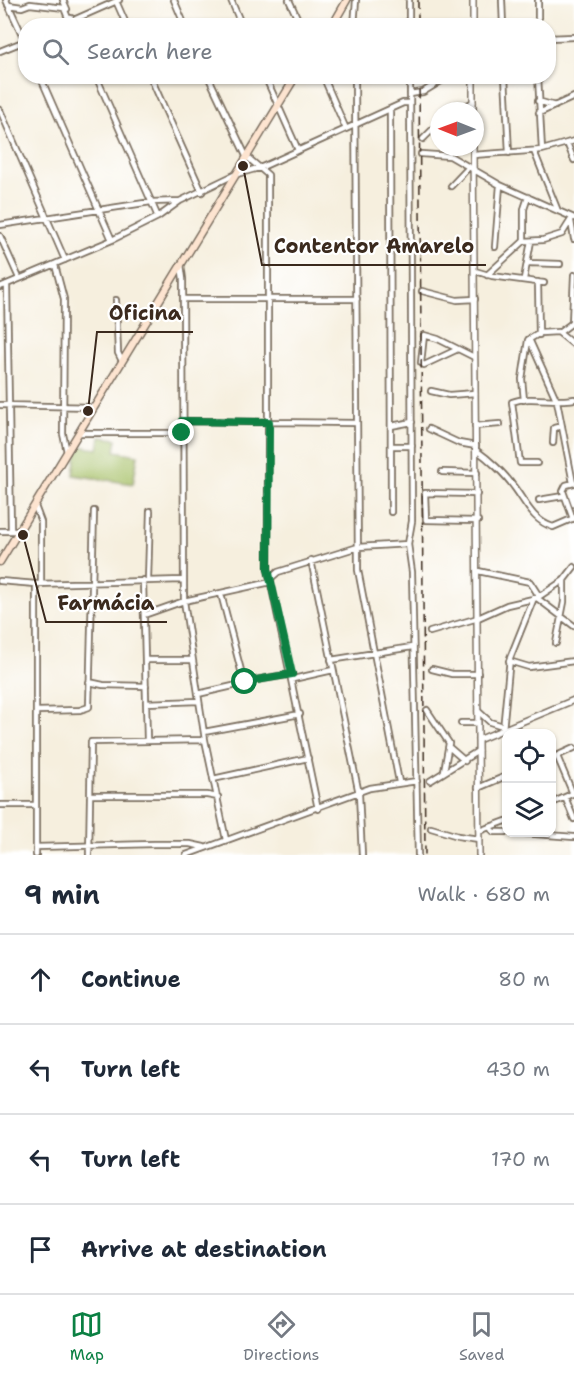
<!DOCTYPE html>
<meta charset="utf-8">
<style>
:root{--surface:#fff;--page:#f6f6f7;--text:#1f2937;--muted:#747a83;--line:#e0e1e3;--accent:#0b8043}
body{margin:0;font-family:"Shantell Sans",sans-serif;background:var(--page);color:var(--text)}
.controls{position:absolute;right:18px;bottom:18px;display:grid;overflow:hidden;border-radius:12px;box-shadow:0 2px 4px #0004}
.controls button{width:54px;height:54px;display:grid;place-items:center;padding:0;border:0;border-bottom:2px solid var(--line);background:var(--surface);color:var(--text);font:30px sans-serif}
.compass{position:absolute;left:430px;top:102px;width:54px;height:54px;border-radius:50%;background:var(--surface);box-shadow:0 2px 4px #0004;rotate:271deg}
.stop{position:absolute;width:18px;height:18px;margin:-14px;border:4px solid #0b8043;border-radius:50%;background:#fff}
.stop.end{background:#0b8043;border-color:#fff;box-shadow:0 2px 6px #0008}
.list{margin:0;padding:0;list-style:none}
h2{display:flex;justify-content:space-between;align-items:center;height:78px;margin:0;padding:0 24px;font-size:26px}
h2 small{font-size:20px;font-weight:400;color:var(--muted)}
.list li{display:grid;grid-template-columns:39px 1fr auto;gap:18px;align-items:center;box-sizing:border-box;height:90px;padding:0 24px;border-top:2px solid var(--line)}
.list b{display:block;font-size:22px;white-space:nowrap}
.list em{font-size:20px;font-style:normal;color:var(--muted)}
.icon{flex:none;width:33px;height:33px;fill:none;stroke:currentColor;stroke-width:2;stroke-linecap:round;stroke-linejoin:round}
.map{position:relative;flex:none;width:574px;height:855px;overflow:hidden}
.search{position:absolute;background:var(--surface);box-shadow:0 2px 4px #0004;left:18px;right:18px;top:18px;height:66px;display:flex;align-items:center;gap:15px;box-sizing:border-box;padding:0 21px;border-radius:24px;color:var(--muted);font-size:22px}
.sheet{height:438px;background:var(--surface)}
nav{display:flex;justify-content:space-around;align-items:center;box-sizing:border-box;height:84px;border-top:2px solid var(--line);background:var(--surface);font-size:16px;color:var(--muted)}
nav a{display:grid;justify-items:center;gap:3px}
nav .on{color:var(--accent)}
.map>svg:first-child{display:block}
.green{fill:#a6c066;stroke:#707542;stroke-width:1.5}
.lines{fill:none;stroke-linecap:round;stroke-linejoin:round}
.minor-casing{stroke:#7c6f61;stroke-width:8}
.tertiary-casing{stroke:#7c6f61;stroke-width:8}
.secondary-casing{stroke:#7c6f61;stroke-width:9}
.minor{stroke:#fff;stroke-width:4.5}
.tertiary{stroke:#fff;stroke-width:5}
.secondary{stroke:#fde4d0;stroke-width:6}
.rail{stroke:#3b2a1e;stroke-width:1.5;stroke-dasharray:9 4.5;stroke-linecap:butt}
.route{stroke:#0b8043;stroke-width:8}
.leader{fill:none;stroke:#3b2a1e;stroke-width:2}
.callout-dot{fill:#3b2a1e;stroke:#fff;stroke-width:2}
.callout-label{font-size:20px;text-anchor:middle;font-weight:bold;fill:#3b2a1e;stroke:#fff;stroke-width:4.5;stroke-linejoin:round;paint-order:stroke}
</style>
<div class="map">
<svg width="574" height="855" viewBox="0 0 574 855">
<rect width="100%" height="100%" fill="#fff"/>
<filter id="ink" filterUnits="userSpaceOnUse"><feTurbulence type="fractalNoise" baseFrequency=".0167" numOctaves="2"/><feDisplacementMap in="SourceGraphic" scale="12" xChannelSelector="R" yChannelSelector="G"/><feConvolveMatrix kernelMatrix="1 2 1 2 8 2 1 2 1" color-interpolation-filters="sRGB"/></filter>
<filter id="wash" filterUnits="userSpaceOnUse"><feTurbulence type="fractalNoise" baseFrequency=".008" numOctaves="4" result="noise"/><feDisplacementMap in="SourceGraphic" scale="24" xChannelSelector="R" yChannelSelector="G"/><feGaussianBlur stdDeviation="1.35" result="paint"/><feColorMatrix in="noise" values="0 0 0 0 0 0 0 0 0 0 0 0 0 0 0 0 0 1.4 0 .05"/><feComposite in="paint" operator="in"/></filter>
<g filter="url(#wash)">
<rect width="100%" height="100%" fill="#f6efde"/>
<path class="green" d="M100,437l17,2 -2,12 23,4 -5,29 -59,-9 4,-29 20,3z"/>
</g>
<g filter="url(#ink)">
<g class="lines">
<defs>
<path id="minor" d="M6,0l20,43
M63,0l4,9
M174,0l11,26
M231,0l11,26
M289,0l12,26
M409,0v26
M502,0l1,26
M538,0v26
M116,1l11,25
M8,5l14,2 8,-3 34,4 4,10h3
M60,26l59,-26
M354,26l2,-26
M548,38l26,-1
M0,51l25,-10
M40,76l72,164
M96,76l62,141
M150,76l52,116
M208,76l38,80 22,19v394l50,240
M265,76l33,74
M323,76l23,53
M355,76l3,494 41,212
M410,76l2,445 -4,23 4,28 6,283
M505,76l4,77
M538,76l4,74
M410,94l13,-2 26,-16
M538,101l17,5
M0,110l65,150
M390,110l1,402
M458,111l15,-9
M539,113l35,-16
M423,139l9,-9 7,-2
M567,143l7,17
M534,151l24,60
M421,154l29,2 50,29 74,33
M473,155l69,-5 32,-9
M451,186l18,-19
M571,221l3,18
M0,225l151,-23 29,-1
M0,236l19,42
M524,241l19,-1 19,-6 10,-16
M495,247l5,-62
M529,263l31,1
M181,264l2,15 1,322 21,139 21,100
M55,265l9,34 -1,135 4,18
M475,271l17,5 52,7
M487,275l37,-34v-32l4,-12
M524,279l7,-38
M538,282l1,53
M7,284l4,247
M0,287l112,-47 46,-23 22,-16 54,-26 28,-8 141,-64h7
M422,291l35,9 18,-1
M183,299h174
M116,300l2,53 4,8
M560,332l12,-9 2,-48
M529,339l28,62 16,82
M456,350l-32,15 -3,-2 3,-28 14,4 36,18
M431,391l18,4 26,-2
M524,400l-2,-21 6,-39 12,-7 18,-1 16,13
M0,405l94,2
M182,421l174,2
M391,426l21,-4
M475,426l25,-2
M429,429l30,14 17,3
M79,433h103
M553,443l1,-15 8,-2
M391,446h21
M476,450c13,9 29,24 38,37 12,16 19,34 39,40l21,-9
M537,463h-17l-8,-61c19,-7 42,1 62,-3
M442,472l35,1
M477,494l-52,-1 1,27 52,1
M539,500l24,-4
M35,506l6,16v62
M573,519l-10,-28 3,-6 8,-2
M0,531h19
M311,560l48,234 3,61
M478,571l52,11 9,14
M270,579l8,-7 80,-25 50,-3
M143,580l4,160
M148,580l2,-69
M0,581l36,3 147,-4
M36,584v271
M221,594l23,88 48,-8
M537,598l37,28
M144,615l40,-14 87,-19
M430,632l48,-14 29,-13 30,-7 27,-18 10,-13
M556,643l8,-41v-22
M145,660h47
M331,660l81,-13
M509,661l20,6 45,-6
M432,669l20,5h26
M293,679l40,-9
M89,682l14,3 43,1
M198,694l35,-8
M146,703l53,-2
M427,710l22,33 -5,28
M36,711l44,-1 9,-3 5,-196
M478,711l12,11 13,4
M461,723h17
M503,730l7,-72 24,-60
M204,732l96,-18
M450,748l15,13
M557,756l16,38
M552,758l22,-10
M213,779l95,-21
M430,781l48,-30
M478,788l28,-12
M91,795h116l11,2
M565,797l9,22
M552,803l22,-10
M0,805h35
M489,827l5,5h12
M431,828l27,8 21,3
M479,831l27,-10
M509,832l65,5
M36,847l118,-3h36l14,3
M89,855l2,-113 114,-2
M186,855l184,-67 47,-7"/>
<path id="tertiary" d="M473,0v26
M473,76v35
M473,147l6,708
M478,740l96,-40"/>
<path id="secondary" d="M332,26l15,-26
M0,562l296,-486"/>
</defs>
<use href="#minor" class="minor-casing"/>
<use href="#tertiary" class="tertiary-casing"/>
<use href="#secondary" class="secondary-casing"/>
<use href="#minor" class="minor"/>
<use href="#tertiary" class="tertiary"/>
<use href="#secondary" class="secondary"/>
<path class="rail" d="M418,0v26
M419,76l6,779"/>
</g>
</g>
<g class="lines" filter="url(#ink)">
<path class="route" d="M182,433v-12l87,1 -1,147 24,105 -47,8"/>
</g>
<path class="leader" d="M243 166L262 265H486M88 411L97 332H193M23 535L46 622H167"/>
<g class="callout-dot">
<circle cx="243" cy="166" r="6"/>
<circle cx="88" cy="411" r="6"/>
<circle cx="23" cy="535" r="6"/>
</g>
<g class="callout-label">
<text x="374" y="253">Contentor Amarelo</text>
<text x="145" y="320">Oficina</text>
<text x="106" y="610">Farmácia</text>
</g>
</svg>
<div class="controls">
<button><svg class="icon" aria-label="locate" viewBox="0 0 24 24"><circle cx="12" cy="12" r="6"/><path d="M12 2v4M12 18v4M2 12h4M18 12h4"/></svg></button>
<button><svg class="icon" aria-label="layers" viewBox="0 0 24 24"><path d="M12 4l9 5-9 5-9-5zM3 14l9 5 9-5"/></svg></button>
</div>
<svg class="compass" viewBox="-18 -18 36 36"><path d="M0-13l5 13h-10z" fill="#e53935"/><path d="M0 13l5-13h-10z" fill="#747a83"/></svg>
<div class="stop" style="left:245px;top:682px"></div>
<div class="stop end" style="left:182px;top:433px"></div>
<div class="search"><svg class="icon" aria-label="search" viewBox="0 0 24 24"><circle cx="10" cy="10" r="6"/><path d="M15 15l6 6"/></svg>Search here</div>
</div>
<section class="sheet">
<h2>9 min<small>Walk · 680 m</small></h2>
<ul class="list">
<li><svg class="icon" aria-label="ahead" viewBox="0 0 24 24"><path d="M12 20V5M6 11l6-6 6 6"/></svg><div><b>Continue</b></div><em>80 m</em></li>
<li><svg class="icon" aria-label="left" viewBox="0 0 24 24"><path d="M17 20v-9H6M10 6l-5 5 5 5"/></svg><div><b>Turn left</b></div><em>430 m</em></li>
<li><svg class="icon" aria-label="left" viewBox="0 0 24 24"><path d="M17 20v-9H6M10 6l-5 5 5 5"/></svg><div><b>Turn left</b></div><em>170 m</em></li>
<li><svg class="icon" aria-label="arrive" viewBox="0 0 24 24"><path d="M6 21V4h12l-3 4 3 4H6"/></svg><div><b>Arrive at destination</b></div></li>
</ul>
</section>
<nav>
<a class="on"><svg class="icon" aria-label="map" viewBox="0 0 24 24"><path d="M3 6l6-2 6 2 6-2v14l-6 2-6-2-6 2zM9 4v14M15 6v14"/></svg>Map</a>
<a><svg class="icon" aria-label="directions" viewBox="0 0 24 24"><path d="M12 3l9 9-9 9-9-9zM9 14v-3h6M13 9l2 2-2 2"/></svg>Directions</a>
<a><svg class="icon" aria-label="saved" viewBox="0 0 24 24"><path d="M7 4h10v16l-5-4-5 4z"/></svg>Saved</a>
</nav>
